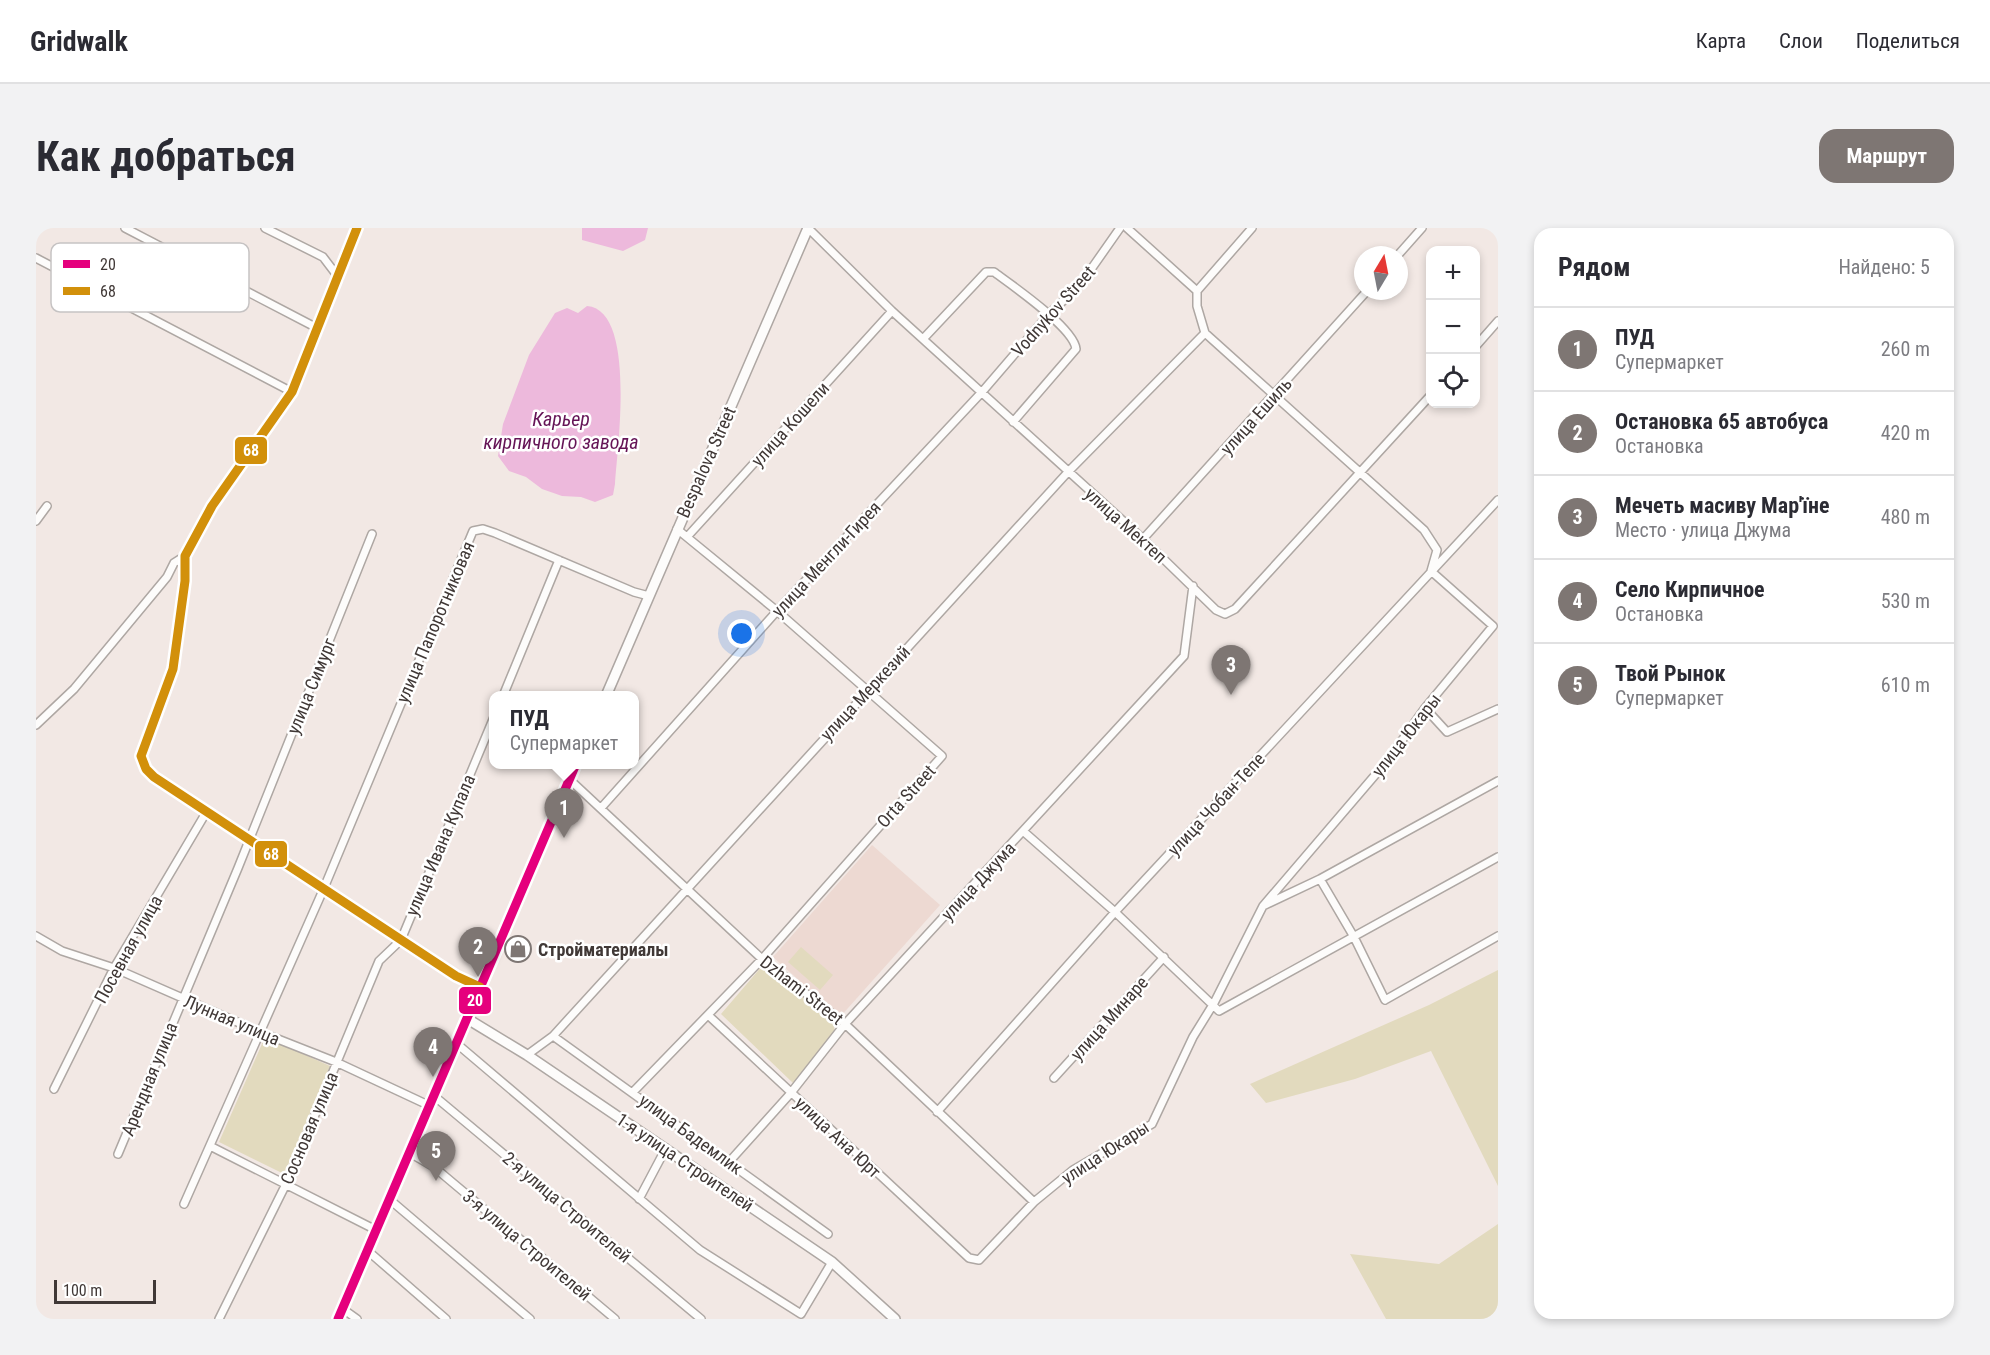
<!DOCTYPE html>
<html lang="ru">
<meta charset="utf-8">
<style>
:root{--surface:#fff;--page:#f2f2f3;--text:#2b2b33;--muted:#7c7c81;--line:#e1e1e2;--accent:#7e7673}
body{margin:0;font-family:"Roboto Condensed",sans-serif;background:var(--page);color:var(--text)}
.controls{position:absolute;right:18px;top:18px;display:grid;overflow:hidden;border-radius:12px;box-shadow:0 3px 9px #0003}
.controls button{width:54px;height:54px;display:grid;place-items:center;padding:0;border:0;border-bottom:2px solid var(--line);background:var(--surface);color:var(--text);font:30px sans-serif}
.compass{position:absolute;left:1318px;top:18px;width:54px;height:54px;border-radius:50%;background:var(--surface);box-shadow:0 3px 9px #0003;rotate:10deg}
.scale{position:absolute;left:18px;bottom:15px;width:102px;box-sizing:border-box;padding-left:6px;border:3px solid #403836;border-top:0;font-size:16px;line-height:21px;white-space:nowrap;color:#403836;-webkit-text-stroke:4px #fff;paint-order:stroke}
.you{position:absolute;left:706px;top:406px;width:21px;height:21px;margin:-15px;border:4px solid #fff;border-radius:50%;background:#1a73e8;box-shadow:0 0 0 9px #1a73e833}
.badge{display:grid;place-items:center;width:39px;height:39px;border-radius:50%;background:var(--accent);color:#fff;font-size:20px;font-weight:700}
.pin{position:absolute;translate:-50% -50px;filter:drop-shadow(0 2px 3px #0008)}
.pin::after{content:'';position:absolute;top:32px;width:21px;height:18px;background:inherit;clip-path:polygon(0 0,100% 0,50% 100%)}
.popup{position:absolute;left:453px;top:463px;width:150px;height:78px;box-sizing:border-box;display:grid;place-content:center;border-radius:12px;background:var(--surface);filter:drop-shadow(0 2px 4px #0005);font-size:20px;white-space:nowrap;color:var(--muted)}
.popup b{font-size:22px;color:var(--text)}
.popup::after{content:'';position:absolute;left:50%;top:100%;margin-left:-12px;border:12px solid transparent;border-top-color:var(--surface)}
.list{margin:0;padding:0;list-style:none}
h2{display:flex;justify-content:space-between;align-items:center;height:78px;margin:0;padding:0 24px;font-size:26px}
h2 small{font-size:20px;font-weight:400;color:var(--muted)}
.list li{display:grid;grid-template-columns:39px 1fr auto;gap:18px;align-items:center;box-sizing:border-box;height:84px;padding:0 24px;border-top:2px solid var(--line)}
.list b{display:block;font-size:22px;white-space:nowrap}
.list p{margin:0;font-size:20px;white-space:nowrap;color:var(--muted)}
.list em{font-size:20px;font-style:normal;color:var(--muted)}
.icon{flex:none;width:33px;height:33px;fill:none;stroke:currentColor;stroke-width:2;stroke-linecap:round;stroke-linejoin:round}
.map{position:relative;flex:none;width:1462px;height:1091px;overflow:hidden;border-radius:18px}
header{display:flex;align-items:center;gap:36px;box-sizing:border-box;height:84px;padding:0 30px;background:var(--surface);border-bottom:2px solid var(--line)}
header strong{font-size:28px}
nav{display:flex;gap:33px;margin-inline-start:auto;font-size:21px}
.intro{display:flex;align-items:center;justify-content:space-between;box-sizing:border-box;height:144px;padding:0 36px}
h1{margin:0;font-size:42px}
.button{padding:15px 27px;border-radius:18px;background:var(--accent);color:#fff;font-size:21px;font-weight:700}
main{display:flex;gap:36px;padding:0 36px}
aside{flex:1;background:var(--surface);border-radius:18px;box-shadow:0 3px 9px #0003}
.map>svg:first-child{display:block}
.built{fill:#edd9d2}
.green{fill:#e2dabe}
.water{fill:#edb9dc}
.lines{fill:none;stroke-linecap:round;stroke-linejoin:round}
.street-casing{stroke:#aea7a3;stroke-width:10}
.secondary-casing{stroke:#aea7a3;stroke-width:12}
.street{stroke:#fdfcfb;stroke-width:7}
.secondary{stroke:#fdfcfb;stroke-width:9}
.bus-1-casing{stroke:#fff;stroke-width:14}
.bus-2-casing{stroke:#fff;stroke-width:14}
.bus-1{stroke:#e5007d;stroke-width:9}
.bus-2{stroke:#d2900b;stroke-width:9}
.labels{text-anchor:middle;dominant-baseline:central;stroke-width:5;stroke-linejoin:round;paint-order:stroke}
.street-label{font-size:18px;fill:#403836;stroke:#fff}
.poi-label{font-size:18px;font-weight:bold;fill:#403836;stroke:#fff;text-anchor:start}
.water-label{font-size:20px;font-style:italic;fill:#651456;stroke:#fff}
.key{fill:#fff;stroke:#c6c3c3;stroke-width:1.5}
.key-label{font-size:16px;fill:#403836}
.line-badge{stroke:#fff;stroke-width:2}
.badge-label{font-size:16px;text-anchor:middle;font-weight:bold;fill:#fff}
</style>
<header>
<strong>Gridwalk</strong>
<nav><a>Карта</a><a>Слои</a><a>Поделиться</a></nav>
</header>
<div class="intro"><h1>Как добраться</h1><a class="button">Маршрут</a></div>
<main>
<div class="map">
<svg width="1462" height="1091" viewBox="0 0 1462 1091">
<rect width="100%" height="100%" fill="#f2e8e4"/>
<path class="built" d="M836,617l68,60 -100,112 -67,-60z"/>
<path class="green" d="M765,719l32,28 -13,15 -32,-28z
M727,737l70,55 2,13 -42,50 -72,-69z
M1462,742v216l-67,-135 -76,28 -89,24 -16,-19 179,-79z
M229,809l65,29 -46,108 -65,-32z
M1462,996v95h-112l-36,-65 89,10z"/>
<path class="water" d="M546,0h66l-3,12 -22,11 -41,-11z
M551,78c50,4 30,144 28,178l-2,11 -18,7 -14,-5 -19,-1 -20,-7 -16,-12 -17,-6 -11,-15 5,-32 26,-69 26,-42 12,-5 11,5z"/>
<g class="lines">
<defs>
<path id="street" d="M89,0l192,100
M229,0l58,29 16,21
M321,0l-65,164 -80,114 -27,50v25l-12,88 -32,87 5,13 8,8 302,199 24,11
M772,0l84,83 251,228 73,71 9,4 10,-5 195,-213
M1362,27l24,-27
M0,30l256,134
M1161,63l55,-63
M887,111l63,-67h8c19,14 80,56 82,77l-63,73
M1440,118l22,-25
M0,293l11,-15
M651,309l205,-226
M1107,311l224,-248
M467,468l56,-136
M1389,480l22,24 51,-23
M0,497l38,-36 93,-112 7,-14 11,-7
M533,551l193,180 83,65 189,178
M565,580l176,-197 205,-219 67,-78 31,-29 40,-57
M987,603l92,81 104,99 279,-154
M1284,651l34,58 31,63 113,-64
M1229,677l55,-26 178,-98
M0,708l26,15 52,17 146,64 76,30 92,43
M672,787l261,243 10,2 55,-58 39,-32 79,-46 41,-87 21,-34 49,-97 125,-146 37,-52 68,-82 -62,-55 6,-21 -13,-20 -219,-197 -8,-27v-15l-70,-63
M517,808l275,198
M420,815l244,207 101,64 31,-52
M491,827l26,-19 515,-564 137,-139
M1018,850l110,-121
M18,861l60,-121 93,-157
M597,864l129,-133 180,-203 -165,-145 -100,-82
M397,867l268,224
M901,884l178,-200 383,-412
M174,918l166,84
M372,924l26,15 181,152
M82,926l120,-286 134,-334
M693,934l61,-68 55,-70 339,-368 9,-70
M353,971l141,120
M603,971l27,-51
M148,976l140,-316 149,-357 10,-2 12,4 139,59 15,4
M332,1023l78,68
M307,1081l14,10
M183,1091l68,-137 92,-221 22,-21 93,-223"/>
<path id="secondary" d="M570,468l202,-468
M430,790l61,37 305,207 63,57
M302,1091l238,-555"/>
</defs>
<use href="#street" class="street-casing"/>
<use href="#secondary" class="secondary-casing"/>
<use href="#street" class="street"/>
<use href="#secondary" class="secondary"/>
<defs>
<path id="bus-1" d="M302,1091l238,-555"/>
<path id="bus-2" d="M321,0l-65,164 -80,114 -27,50v25l-12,88 -32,87 5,13 8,8 302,199 24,11"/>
</defs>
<use href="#bus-1" class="bus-1-casing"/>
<use href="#bus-2" class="bus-2-casing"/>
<use href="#bus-1" class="bus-1"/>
<use href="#bus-2" class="bus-2"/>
</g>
<defs>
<symbol id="shop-ring" viewBox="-11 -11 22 22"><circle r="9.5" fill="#fff" stroke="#7e7673" stroke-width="1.5"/><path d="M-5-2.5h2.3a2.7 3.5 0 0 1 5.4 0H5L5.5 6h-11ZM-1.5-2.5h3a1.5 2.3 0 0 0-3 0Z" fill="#7e7673"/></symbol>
</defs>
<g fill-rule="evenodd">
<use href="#shop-ring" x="467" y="706" width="30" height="30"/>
</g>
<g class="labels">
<g class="street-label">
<text transform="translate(1017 83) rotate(-48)">Vodnykov Street</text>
<text transform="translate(1220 188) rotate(-48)">улица Ешиль</text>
<text transform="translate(754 196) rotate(-48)">улица Кошели</text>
<text transform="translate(670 234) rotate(-66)">Bespalova Street</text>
<text transform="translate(1090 297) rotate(42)">улица Мектеп</text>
<text transform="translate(790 331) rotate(-47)">улица Менгли-Гирея</text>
<text transform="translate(399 394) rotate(-67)">улица Папоротниковая</text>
<text transform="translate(275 458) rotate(-68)">улица Симург</text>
<text transform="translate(829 465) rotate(-47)">улица Меркезий</text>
<text transform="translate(1370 507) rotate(-52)">улица Юкары</text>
<text transform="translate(870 568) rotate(-48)">Orta Street</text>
<text transform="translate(1180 576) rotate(-47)">улица Чобан-Тепе</text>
<text transform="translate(404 617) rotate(-67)">улица Ивана Купала</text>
<text transform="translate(942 653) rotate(-47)">улица Джума</text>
<text transform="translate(92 721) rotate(-61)">Посевная улица</text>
<text transform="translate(766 762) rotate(38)">Dzhami Street</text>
<text transform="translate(1073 790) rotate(-48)">улица Минаре</text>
<text transform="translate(196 792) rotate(23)">Лунная улица</text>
<text transform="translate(113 851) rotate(-68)">Арендная улица</text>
<text transform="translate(273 900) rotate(-67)">Сосновая улица</text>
<text transform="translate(655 906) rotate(36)">улица Бадемлик</text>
<text transform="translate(802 909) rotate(43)">улица Ана Юрт</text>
<text transform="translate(1069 924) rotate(-33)">улица Юкары</text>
<text transform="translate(649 934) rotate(34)">1-я улица Строителей</text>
<text transform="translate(531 979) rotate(40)">2-я улица Строителей</text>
<text transform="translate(491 1017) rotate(40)">3-я улица Строителей</text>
</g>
<g class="poi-label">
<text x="502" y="721">Стройматериалы</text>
</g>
<g class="water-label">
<text x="525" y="191">Карьер<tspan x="525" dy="23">кирпичного завода</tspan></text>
</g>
</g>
<rect x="15" y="15" width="198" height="69" rx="9" class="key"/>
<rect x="27" y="32" width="27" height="8" fill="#e5007d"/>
<rect x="27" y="59" width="27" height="8" fill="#d2900b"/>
<g class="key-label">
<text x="64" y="42">20</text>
<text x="64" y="69">68</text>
</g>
<g class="line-badge">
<rect x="198" y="208" width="34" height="29" rx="6" fill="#d2900b"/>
<rect x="218" y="612" width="34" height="28" rx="6" fill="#d2900b"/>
<rect x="422" y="758" width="34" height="29" rx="6" fill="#e5007d"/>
</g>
<g class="badge-label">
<text x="215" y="228">68</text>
<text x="235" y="632">68</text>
<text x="439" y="778">20</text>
</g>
</svg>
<div class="controls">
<button>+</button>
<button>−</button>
<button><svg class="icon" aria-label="locate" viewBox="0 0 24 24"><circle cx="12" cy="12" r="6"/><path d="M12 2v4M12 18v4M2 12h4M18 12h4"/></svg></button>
</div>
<svg class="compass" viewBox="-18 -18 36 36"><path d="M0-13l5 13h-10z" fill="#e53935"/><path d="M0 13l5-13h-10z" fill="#7c7c81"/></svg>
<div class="scale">100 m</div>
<div class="you"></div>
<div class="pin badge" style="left:528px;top:610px">1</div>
<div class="popup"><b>ПУД</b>Супермаркет</div>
<div class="pin badge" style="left:442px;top:749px">2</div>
<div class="pin badge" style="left:1195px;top:467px">3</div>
<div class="pin badge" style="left:397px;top:849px">4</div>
<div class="pin badge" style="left:400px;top:953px">5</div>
</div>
<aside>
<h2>Рядом<small>Найдено: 5</small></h2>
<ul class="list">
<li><span class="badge">1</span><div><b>ПУД</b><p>Супермаркет</p></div><em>260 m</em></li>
<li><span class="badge">2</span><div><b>Остановка 65 автобуса</b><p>Остановка</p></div><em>420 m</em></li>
<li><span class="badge">3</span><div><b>Мечеть масиву Мар'їне</b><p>Место · улица Джума</p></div><em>480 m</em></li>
<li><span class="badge">4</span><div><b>Село Кирпичное</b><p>Остановка</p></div><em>530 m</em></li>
<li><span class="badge">5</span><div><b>Твой Рынок</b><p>Супермаркет</p></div><em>610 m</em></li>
</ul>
</aside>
</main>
